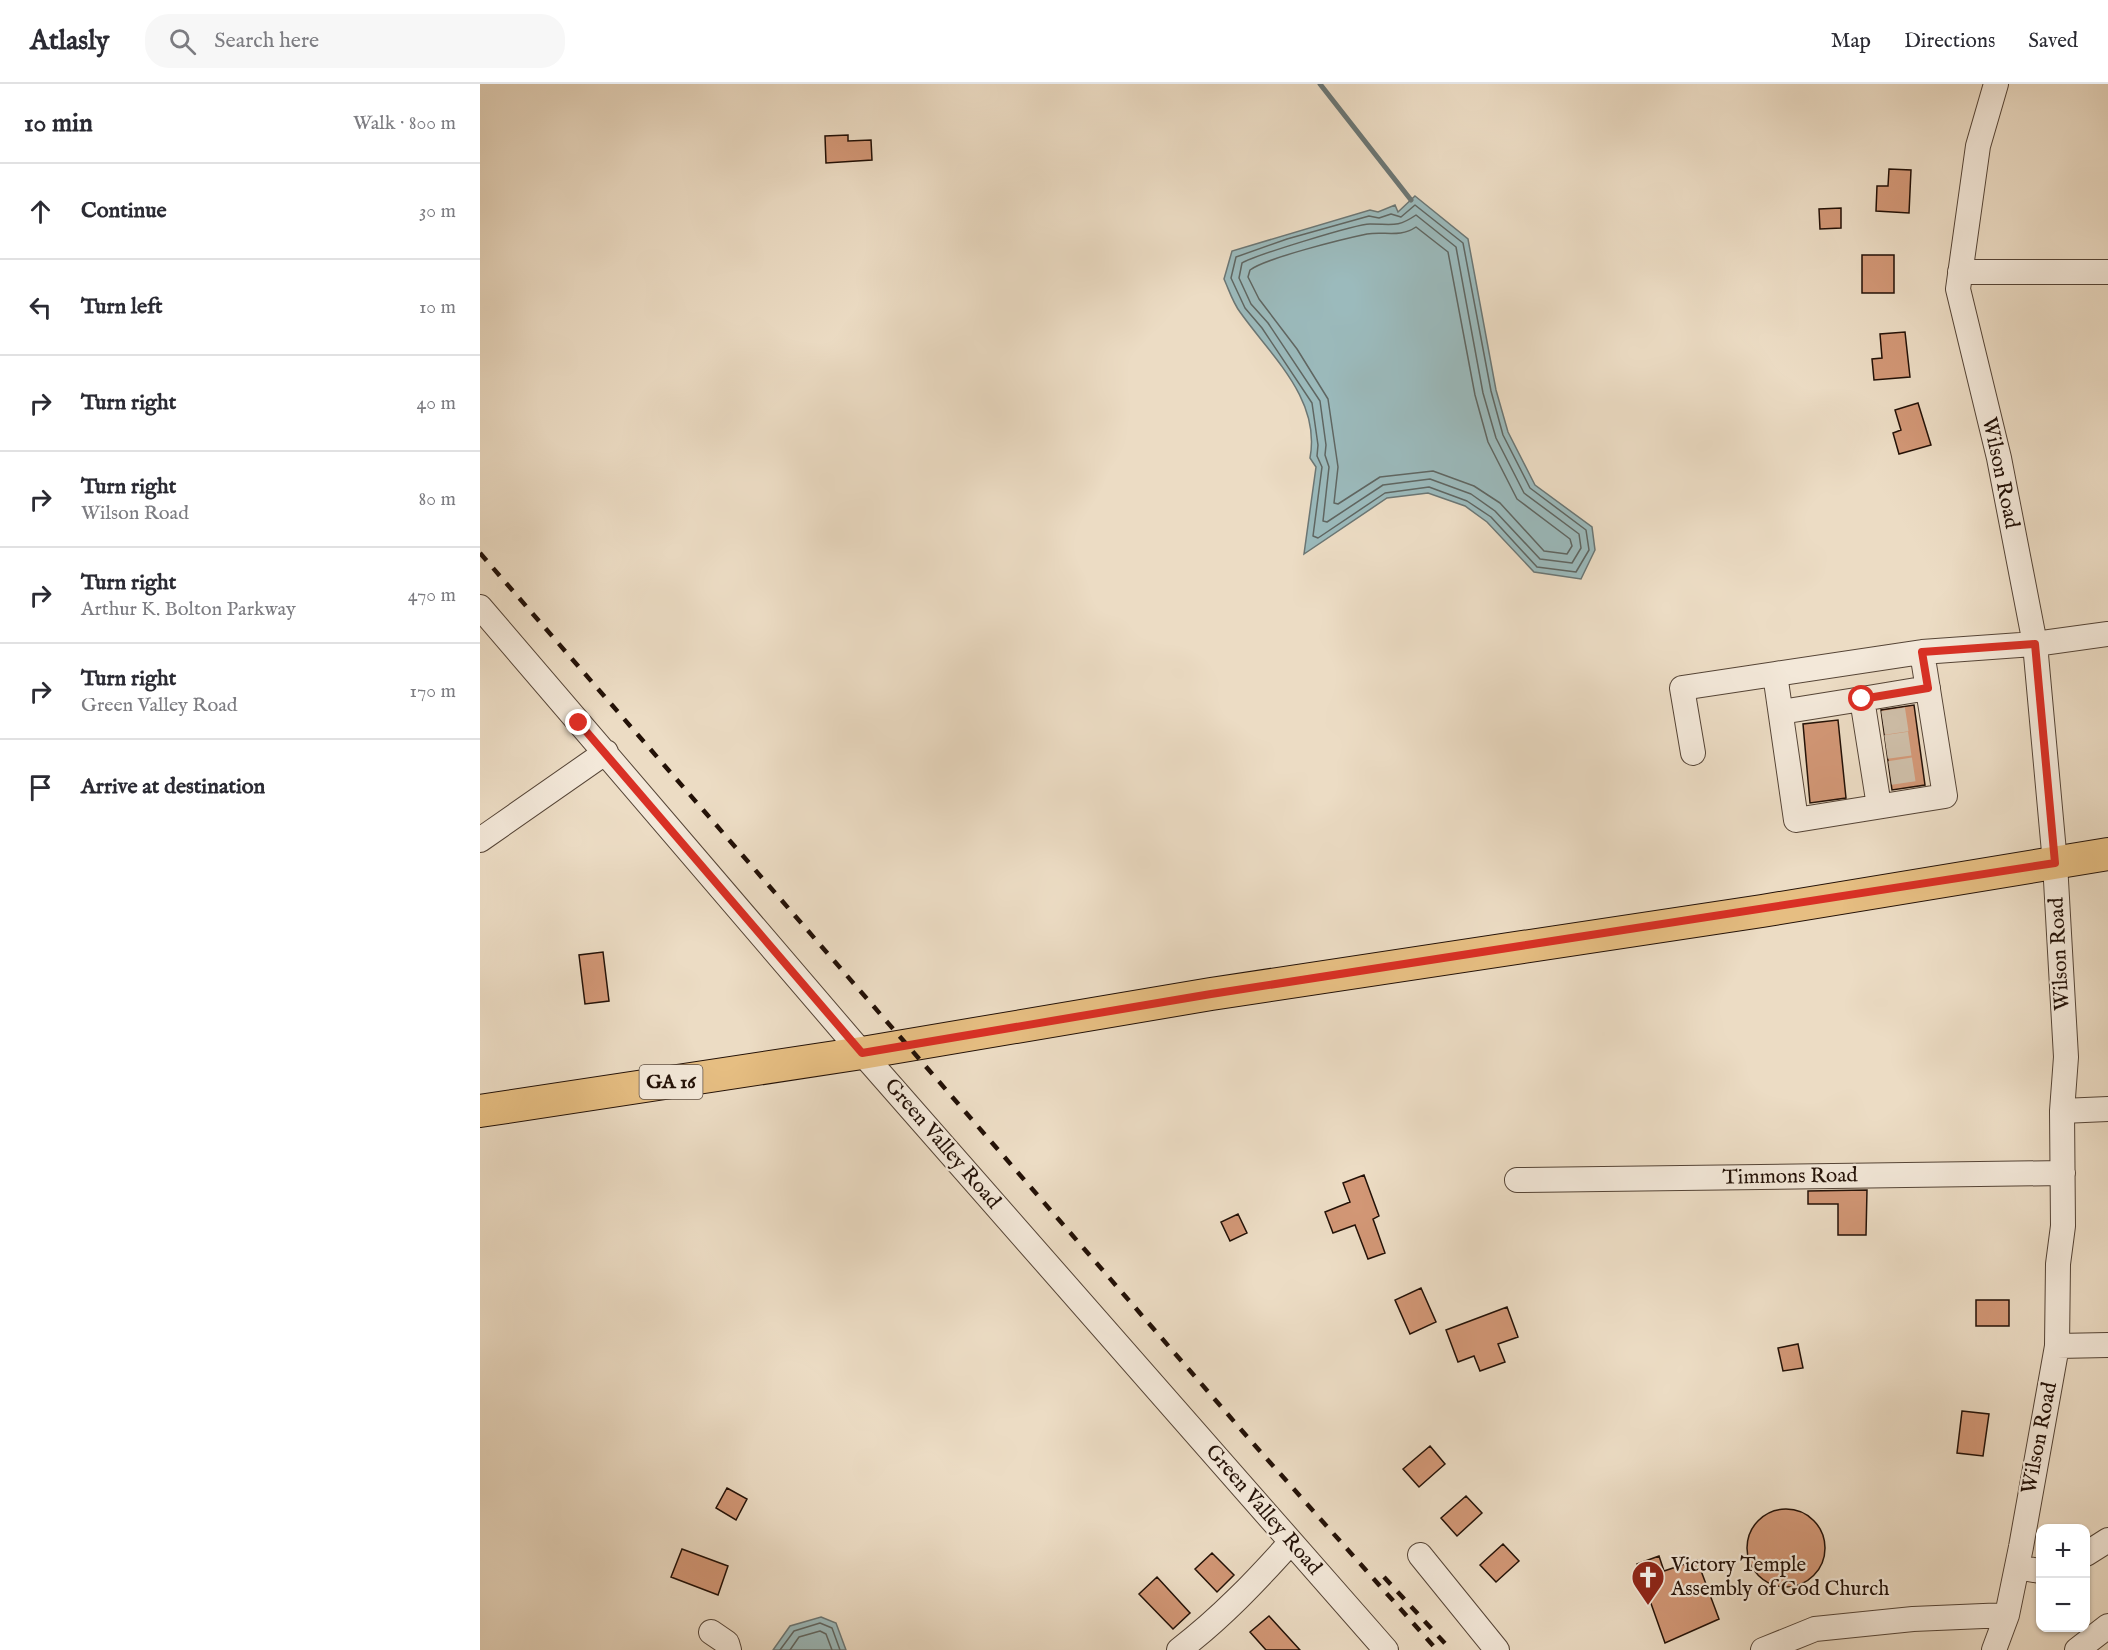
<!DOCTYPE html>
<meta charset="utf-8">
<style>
:root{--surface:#fff;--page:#f7f7f7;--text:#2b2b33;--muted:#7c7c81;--line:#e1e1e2}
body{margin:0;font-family:"IM FELL English",serif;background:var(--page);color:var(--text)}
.controls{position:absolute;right:18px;bottom:18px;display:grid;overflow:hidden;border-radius:12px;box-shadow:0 2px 4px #0004}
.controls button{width:54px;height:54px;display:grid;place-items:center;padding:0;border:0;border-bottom:2px solid var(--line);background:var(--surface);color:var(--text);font:30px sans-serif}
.stop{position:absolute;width:18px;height:18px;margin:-14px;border:4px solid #d93025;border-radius:50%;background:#fff}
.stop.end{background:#d93025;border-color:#fff;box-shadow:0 2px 6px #0008}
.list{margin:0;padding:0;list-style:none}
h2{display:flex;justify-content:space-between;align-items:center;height:78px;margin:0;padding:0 24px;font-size:26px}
h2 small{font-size:20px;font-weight:400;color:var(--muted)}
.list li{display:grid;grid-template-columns:39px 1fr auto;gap:18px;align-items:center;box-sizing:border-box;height:96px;padding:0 24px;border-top:2px solid var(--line)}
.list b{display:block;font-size:22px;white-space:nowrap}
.list p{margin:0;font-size:20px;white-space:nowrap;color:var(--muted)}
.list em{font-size:20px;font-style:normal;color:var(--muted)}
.icon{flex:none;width:33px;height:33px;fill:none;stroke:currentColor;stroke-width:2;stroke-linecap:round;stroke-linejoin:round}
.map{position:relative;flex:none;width:1628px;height:1566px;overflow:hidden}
header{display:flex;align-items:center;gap:36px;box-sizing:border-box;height:84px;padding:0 30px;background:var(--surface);border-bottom:2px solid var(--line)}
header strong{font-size:28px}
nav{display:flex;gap:33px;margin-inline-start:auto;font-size:21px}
.search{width:420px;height:54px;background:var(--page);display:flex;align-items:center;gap:15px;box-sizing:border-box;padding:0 21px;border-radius:24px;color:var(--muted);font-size:22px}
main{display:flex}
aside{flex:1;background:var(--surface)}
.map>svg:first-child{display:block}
.water{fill:#9bbabc;stroke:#6b7674;stroke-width:1.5}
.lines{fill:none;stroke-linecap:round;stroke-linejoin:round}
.shore{stroke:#5f6662;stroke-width:1.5}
.stream{stroke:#6b7674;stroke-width:5}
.building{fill:#d29776;stroke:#231107;stroke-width:1.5}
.minor-tunnel{stroke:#cebea8;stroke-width:24;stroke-dasharray:24 12;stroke-linecap:butt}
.minor-casing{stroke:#554436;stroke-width:26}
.major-casing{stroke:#231107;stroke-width:34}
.minor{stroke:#f3e8d9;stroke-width:24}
.major{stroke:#e6be82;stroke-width:32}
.rail{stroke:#231107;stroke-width:4.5;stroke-dasharray:10 10;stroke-linecap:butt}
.route{stroke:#d93025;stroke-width:8}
.labels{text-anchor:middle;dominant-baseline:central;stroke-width:4.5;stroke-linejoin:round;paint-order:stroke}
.shield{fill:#f3e8d9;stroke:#615246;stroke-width:1.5}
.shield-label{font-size:20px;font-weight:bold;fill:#231107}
.street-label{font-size:21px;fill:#231107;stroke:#f3e8d9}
.poi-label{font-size:21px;fill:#231107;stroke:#f3e8d9;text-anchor:start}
</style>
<header>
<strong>Atlasly</strong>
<div class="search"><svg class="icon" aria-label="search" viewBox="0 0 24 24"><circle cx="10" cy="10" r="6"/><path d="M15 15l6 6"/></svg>Search here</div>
<nav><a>Map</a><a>Directions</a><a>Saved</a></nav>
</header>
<main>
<aside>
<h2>10 min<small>Walk · 800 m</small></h2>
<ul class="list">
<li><svg class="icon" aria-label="ahead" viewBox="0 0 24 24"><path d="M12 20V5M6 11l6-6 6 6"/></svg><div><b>Continue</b></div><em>30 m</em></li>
<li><svg class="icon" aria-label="left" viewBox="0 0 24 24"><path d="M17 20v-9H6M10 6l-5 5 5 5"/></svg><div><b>Turn left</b></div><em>10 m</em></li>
<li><svg class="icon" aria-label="right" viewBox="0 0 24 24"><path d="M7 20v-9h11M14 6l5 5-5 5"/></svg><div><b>Turn right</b></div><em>40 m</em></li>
<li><svg class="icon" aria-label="right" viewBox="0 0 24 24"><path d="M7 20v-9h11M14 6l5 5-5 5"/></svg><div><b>Turn right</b><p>Wilson Road</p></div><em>80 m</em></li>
<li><svg class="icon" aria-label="right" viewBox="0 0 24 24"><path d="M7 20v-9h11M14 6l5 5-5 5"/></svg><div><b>Turn right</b><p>Arthur K. Bolton Parkway</p></div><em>470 m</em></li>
<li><svg class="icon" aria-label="right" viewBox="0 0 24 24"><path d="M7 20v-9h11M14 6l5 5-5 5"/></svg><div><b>Turn right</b><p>Green Valley Road</p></div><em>170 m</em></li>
<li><svg class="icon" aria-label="arrive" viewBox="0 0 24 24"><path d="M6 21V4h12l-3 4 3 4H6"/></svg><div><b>Arrive at destination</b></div></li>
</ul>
</aside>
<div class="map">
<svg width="1628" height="1566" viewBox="0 0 1628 1566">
<rect width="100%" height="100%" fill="#ecdcc4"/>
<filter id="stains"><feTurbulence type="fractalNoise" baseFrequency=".00333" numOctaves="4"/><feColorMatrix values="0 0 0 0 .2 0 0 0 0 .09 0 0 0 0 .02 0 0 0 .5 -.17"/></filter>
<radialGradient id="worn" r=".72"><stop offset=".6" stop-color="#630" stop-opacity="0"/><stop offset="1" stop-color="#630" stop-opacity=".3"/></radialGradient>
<path class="water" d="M935,112l53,43 28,151 12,42 27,53 57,42 3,23 -14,29 -47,-7 -47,-50 -22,-16 -37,-13 -41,5 -83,56 12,-87 -6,-9c11,-59 -39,-102 -70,-146 -7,-9 -11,-22 -16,-33l8,-28 138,-41 8,2 17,-7 3,7z
M341,1533l15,6 10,27h-73l17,-24z"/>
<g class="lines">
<path class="shore" d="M935,121l48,38 28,148 12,44 27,53 56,42 3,20 -13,22 -39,-5 -46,-50 -24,-16 -38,-14 -44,6 -67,45 -5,-2 9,-69 -5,-11 1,-11 -6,-42 -50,-75 -17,-20 -14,-30 5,-21 51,-18 82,-23 10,2 12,-4 10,3z
M936,131l40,32 27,146 13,45 28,55 55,41 2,14 -9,15 -32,-4 -45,-48 -24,-17 -41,-15 -47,6 -56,37 -4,-1 6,-54 -4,-12 1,-10 -6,-44 -52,-78 -17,-19 -12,-26 3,-15c11,-7 114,-39 128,-39 22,0 27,4 46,-9z
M936,143l32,25 27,143 13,47 29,57 53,40 2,7 -5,8 -23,-3 -44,-48 -26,-17 -41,-15 -53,6 -42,27 -4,-1 4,-36 -10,-68 -31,-50 -38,-50 -11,-22 2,-7c16,-12 93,-31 117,-36 17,-3 33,4 49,-7z
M300,1566l14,-19 26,-8 12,5 8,22
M310,1566l9,-13 21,-6 6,3 6,16"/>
<path class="stream" d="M840,0l91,116"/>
</g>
<path class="building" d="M368,51v6l23,-1 1,20 -46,3 -1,-27z
M1409,85l22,1 -2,43 -33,-2 1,-25h11z
M1361,124v20l-21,1 -1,-20z
M1382,171h32v38h-32z
M1425,248l5,45 -36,3 -2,-21 10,-1 -2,-24z
M1438,319l13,42 -32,9 -6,-21 8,-3 -6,-20z
M1434,621l11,80 -33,5 -11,-80z
M1358,636l8,78 -36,5 -7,-79z
M123,868l6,49 -24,3 -6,-49z
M884,1091l15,41 -6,3 12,34 -17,6 -13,-34 -22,8 -8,-21 25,-10 -7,-19z
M1387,1106l-1,45h-28v-31h-30v-13z
M758,1130l9,19 -17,8 -9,-19z
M941,1204l15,34 -26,12 -15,-34z
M1496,1216h33v26h-33z
M1027,1223l11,30 -20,7 7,18 -25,9 -6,-15 -16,6 -12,-32z
M1318,1260l5,24 -20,3 -5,-23z
M1482,1327l27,3 -6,42 -26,-3z
M950,1362l15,18 -26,23 -16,-18z
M247,1404l20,11 -11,21 -20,-12z
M986,1412l16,17 -25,23 -16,-18z
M1267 1464a39 39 0 1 1 78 0a39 39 0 1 1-78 0Z
M1023,1460l16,17 -23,21 -16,-17z
M202,1465l46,17 -10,29 -47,-18z
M732,1469l22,22 -17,17 -22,-23z
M1179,1472l5,15 33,-11 22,59 -54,24 -28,-79z
M677,1493l33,36 -17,16 -34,-35z
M789,1532l31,34h-34l-16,-18z"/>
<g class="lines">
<path class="minor-tunnel" d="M1403,639l33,-5
M1406,663l34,-5
M1410,689l33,-5"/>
<defs>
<path id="minor" d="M1480,188h148
M0,523l382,446 524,597
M1442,568l23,144 -149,24 -21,-146 147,-22 113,-8 73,-10
M1382,615l66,-11
M1301,628l81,-13 17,107
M1213,669l-11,-65 93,-14
M0,756l126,-88
M1582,1027l46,-2
M1037,1096l546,-7
M1577,1262l51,-1
M1606,1470l22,-14
M940,1471l77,95
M1537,1483l23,4
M231,1548l16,11 2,7
M699,1566c42,-32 77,-69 112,-108
M1283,1566l52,-21 98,-10 94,-4
M1514,1566l13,-35 14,-68 36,-201 1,-82 5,-38 -1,-115 4,-54 -11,-194 -20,-219 -36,-186 -41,-169 20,-143 18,-62
M1597,1566l31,-24"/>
<path id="major" d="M0,1027l382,-58 349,-59 551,-83 346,-57"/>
</defs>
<use href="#minor" class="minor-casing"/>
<use href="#major" class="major-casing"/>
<use href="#minor" class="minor"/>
<use href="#major" class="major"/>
<path class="rail" d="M0,469l771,888 186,209
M904,1493l67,73"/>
</g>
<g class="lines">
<path class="route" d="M99,639l283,330 349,-59 844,-131 -20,-219 -113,8 6,36 -66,11"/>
</g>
<defs>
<symbol id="church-pin" viewBox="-11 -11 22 30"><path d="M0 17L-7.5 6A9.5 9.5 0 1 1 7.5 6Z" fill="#8f2418" stroke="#f3e8d9"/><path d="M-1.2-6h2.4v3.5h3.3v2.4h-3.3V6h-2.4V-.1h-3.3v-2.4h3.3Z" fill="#fff"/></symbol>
</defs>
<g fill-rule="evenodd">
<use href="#church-pin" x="1149" y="1474" width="38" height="52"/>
</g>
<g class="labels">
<rect class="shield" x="159.5" y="981" width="63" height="34" rx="4.5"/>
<g class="shield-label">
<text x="191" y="998">GA 16</text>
</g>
<g class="street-label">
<text transform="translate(1520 389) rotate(78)">Wilson Road</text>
<text transform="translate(1580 870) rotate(-93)">Wilson Road</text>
<text transform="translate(462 1060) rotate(49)">Green Valley Road</text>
<text transform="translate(1310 1093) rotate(-1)">Timmons Road</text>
<text transform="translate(1560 1354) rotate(-79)">Wilson Road</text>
<text transform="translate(783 1426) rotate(49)">Green Valley Road</text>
</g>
<g class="poi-label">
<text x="1191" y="1481">Victory Temple<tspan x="1191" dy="24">Assembly of God Church</tspan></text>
</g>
</g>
<rect width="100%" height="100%" filter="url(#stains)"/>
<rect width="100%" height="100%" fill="url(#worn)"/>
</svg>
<div class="controls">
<button>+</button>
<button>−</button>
</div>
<div class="stop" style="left:1382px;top:615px"></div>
<div class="stop end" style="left:99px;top:639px"></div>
</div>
</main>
